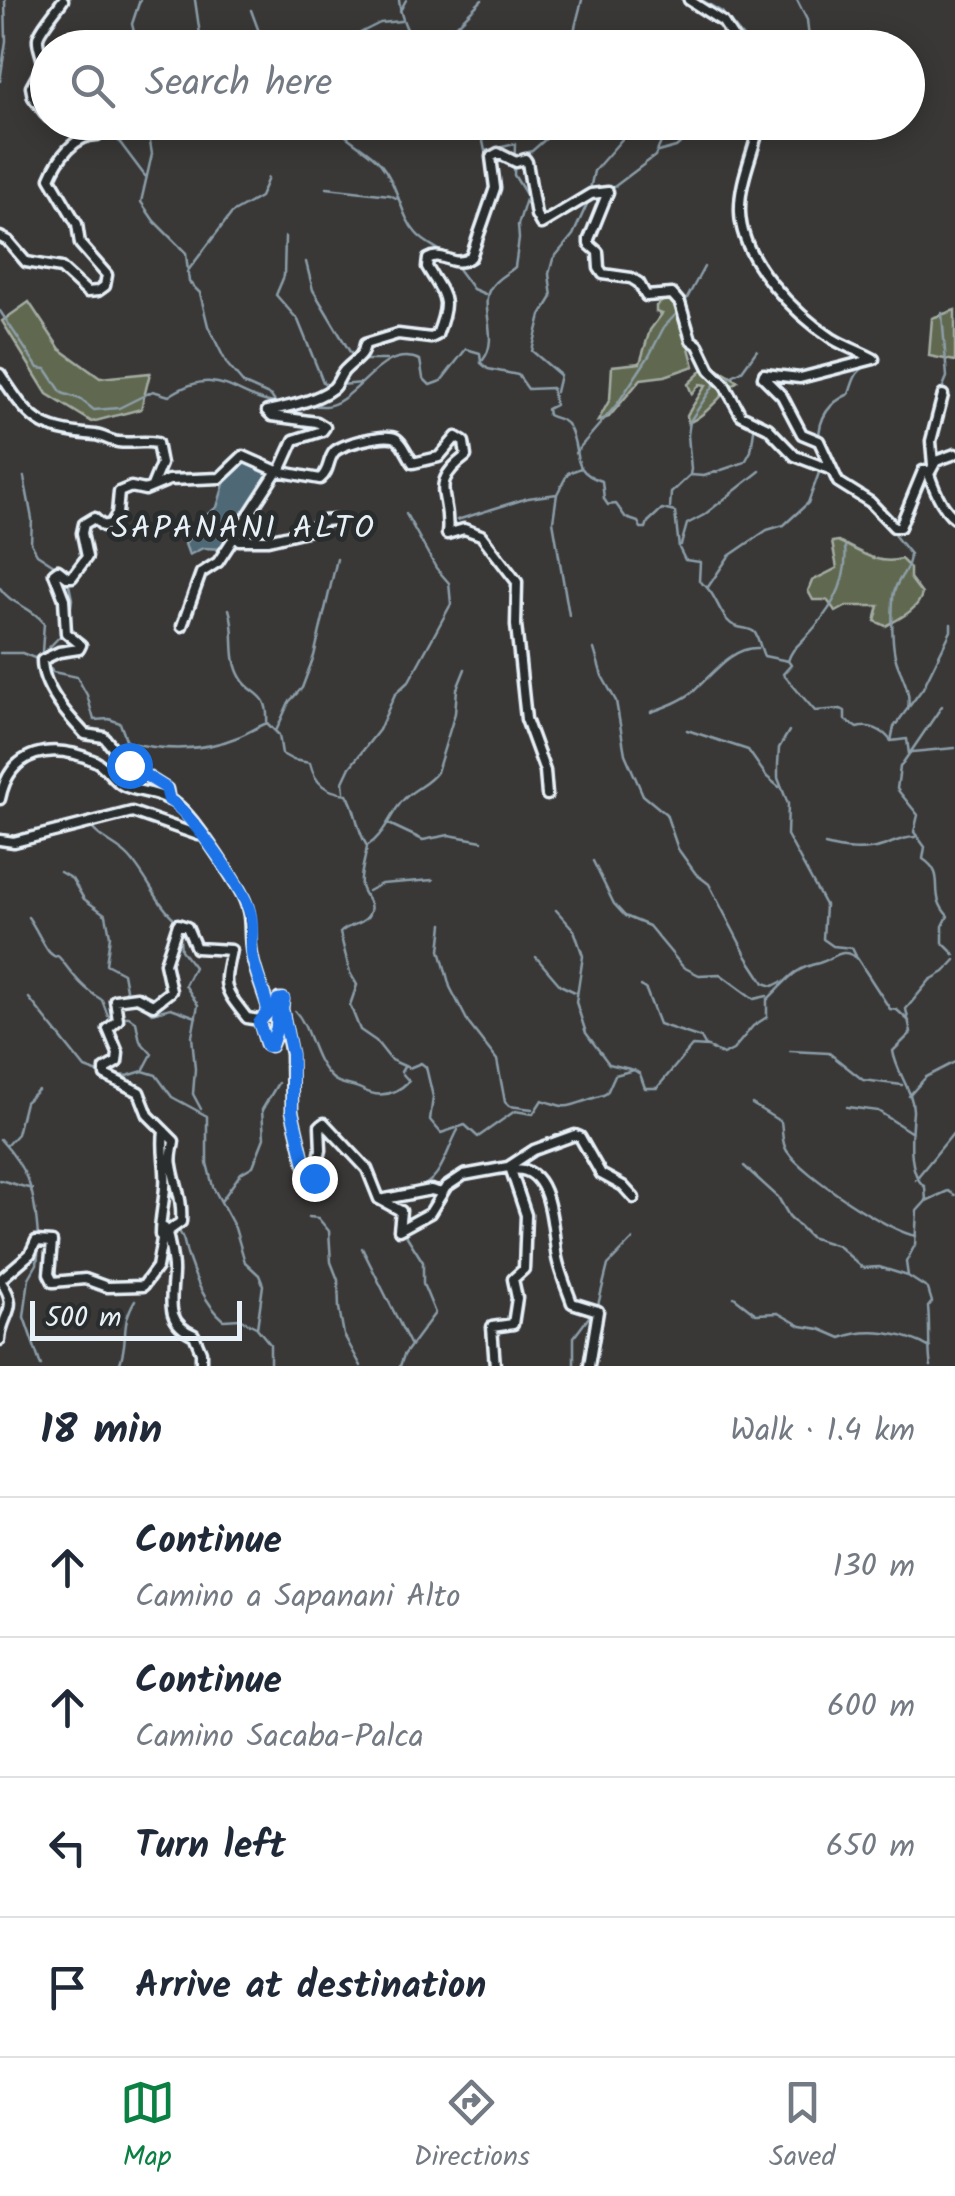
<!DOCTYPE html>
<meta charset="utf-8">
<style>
:root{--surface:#fff;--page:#f6f6f7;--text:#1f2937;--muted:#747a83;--line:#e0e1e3;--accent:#0b8043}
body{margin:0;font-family:Kalam,sans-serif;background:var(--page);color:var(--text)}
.scale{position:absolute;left:30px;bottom:25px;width:212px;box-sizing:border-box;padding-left:10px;border:5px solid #e8f1f8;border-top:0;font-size:28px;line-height:35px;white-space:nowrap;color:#e8f1f8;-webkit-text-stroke:8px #2a2d2e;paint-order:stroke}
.stop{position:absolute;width:30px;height:30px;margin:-22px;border:8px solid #1a73e8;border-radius:50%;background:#fff}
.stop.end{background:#1a73e8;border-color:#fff;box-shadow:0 2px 10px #0008}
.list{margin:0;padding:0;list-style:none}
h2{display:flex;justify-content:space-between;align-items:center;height:130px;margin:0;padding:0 40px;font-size:42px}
h2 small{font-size:32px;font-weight:400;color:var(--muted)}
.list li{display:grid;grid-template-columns:65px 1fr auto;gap:30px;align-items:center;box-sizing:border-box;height:140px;padding:0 40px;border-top:2px solid var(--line)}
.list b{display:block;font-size:38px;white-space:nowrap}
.list p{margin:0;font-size:32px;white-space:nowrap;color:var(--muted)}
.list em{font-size:32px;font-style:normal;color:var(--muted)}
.icon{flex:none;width:55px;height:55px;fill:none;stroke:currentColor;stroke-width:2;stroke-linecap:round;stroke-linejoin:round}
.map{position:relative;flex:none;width:955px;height:1366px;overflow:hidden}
.search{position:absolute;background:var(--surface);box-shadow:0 5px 25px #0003;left:30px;right:30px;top:30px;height:110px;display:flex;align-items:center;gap:25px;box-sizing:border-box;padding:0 35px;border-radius:55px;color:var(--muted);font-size:38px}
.sheet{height:690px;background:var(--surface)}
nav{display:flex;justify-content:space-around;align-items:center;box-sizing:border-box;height:140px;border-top:2px solid var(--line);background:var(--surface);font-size:28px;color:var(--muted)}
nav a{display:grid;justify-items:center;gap:5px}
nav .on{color:var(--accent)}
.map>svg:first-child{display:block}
.green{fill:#61694f;stroke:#a4ada4;stroke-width:2.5}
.water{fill:#4f6774;stroke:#8c9ea9;stroke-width:2.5}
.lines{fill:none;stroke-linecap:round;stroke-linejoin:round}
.stream{stroke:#8c9ea9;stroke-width:2.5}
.minor-casing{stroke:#e8f1f8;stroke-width:15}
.minor{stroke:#2a2d2e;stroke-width:8}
.route{stroke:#1a73e8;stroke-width:12}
.labels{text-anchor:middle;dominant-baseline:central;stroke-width:10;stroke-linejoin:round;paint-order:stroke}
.quarter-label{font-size:32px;letter-spacing:2.5px;fill:#e8f1f8;stroke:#2a2d2e}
</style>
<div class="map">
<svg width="955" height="1366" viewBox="0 0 955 1366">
<rect width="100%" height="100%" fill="#393837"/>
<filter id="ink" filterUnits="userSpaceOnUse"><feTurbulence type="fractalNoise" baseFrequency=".01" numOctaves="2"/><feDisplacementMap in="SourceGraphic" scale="20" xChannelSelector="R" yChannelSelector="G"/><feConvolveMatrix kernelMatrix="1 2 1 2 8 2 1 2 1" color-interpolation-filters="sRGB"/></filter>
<g filter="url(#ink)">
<path class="green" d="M668,297l9,8 17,61 -29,10 -24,3 -32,38 -11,4 12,-22 2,-33 28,-3 10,-33 12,-16 -6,-2v-6z
M29,302l31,47 40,29 50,-5 -9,36 -49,13 -45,-28 -45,-73z
M955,310v51l-26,-5 3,-38z
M709,364l29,17c-18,13 -29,33 -50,42l-1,-8 19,-30 -6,-1 -8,10 -4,-10z
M838,541c21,10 40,25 63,18l9,9v10l12,16c-4,16 -22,24 -36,32l-11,-5 4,-15h-32l-11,6 -9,-12h-14l-5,-9 4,-10 25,-13 -5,-26z"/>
<path class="water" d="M243,458l30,14 -32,45v5l-12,6 -5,21 -21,-1 -14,7 -4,-11 9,-14h4l3,-11 16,-12 8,-26z"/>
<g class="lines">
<path class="stream" d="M195,0l7,48
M399,0c1,14 9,42 24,45 9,1 18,-6 26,-8l4,11
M702,0l20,12 30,36
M797,0l10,20 3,28
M251,10l14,38
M400,11l6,-11
M356,35l24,-12 21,-2
M452,36l2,-8 28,-28
M138,48l-6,-24 8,-24
M559,48l14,-13 9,-35
M652,48l4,-13
M714,48l8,-17
M0,81l6,-40 -1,-41
M153,122l-4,14 3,18 -11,48 13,19 32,32 3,29 11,11 8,33 19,38 17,20 27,12 4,6
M332,122c13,18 33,25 48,41 19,23 20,52 36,70 8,10 22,15 32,23
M479,122l6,29 30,-7 -1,31 13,21 -9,29 1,14 -4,28c-9,8 -19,11 -25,22 -11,17 10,50 -7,71
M106,124l39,52
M658,152l18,-5 28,-25
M516,156l16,-5 24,-21 1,-8
M327,188l63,7 8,4
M610,190l45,-34 15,-34
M589,194l5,-23 43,-49
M285,237l-1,39 -8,19 22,25 25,62 5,4
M306,262l7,28 40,67
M456,266l17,23 12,5
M187,272l45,-59 28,-16 8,-19
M684,304l20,-37
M0,311l38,57 8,1 16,24 18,6 14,11 25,-2 34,-17 16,5c55,-36 67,8 118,8
M360,360h26
M341,385l21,-2
M556,392l4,-17 -28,-24 9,-36 11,-18 -3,-23 4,-15 20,-24 15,-33
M940,394l7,-17 -5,-64
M309,403c43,20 65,-63 111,-43l3,18 7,7 11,-4 25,-32 14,4 1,10 7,6 30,6 10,14 24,-1 3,17 -8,4 1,6c7,4 16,3 21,12 13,23 -1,44 33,54l2,18 4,6 8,-1 10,14 12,4 3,6h5l2,-6 14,-13 13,3 4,36 6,12 15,2 -1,19c16,10 17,25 28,39 9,11 23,6 28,13 4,6 6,17 9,23l24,5 3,4 -8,9 32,37 26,-2 4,2v9l12,8c13,-4 26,2 34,13l16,-2 2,15 -9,13 -3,22 21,26 -4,17 11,15 -2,12c26,17 3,34 25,57l-5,10v17l12,12
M819,439c0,-21 9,-36 30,-45 6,-17 5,-22 23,-31
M818,447l4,16
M575,453l43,-50 31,-47 15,-29 15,-16
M690,475l14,1 41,-14 6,-11 3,-21
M24,477l8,42 -1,24 6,11 20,13
M557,494l-4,27 16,94
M670,508l1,-15 19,-18 1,-6 -3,-34 2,-14 24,-36 28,-14 15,-21
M945,514l10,9
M457,520l71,-22 29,-4 11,-21 13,-5
M895,536l15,18c0,18 -16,26 -17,44 -1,18 -2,48 4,65 6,16 14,28 11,46
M681,545l6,-21 17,-9 56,-44
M68,580l4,19 -3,22
M708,587l21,-31 38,-26 17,-5 24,-22 12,-33
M0,588c11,17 31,18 44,35l-2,29
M229,609c8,23 -1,47 12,69 11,19 28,12 26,45
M594,649l8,27 14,25 9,53 18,41 23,19 12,35 18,25 13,10 38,73 17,26 9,3 8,-4
M0,653h22l15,6
M38,659l25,-26
M788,661c3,-10 7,-13 14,-20 26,-26 47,-56 43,-94
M45,662l8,10 24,5 10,18 7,25 15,-1 11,4 7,19c37,9 75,10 111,-5 10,-4 19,-10 29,-14l12,12 3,19 11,6 17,3c5,21 16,29 37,31 10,16 9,35 20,52 -1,11 -8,30 -6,40 2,11 15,17 7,30 -7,10 -20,8 -28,17l10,40 7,12 -7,20 10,25 16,11 15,19 18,8 12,-5 5,4 7,30 -3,23 11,13 24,-8 13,12 37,-26 18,3 9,-14c25,8 20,9 46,0 24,-9 15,0 27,-25l19,-5 6,4 5,14h12l35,-42 16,1 15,8 10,-5 20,-24 14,-9v-17c20,-19 25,-31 52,-37 16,-4 21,-17 38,-5l33,51 7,1 12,11
M651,712c14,-5 31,-11 43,-21 19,-17 37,-44 64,-43
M277,729l12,-27 13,-14 12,-32 23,-97
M687,730l61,20 19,27 12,10
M789,731l-10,17 -1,16v14l10,26 -1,31 38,70 -2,34 10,7 19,2 4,8
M891,741l3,-14 29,-39 28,-57v-7
M912,752l43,-4
M910,753l32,-47
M344,791l-1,-9 7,-15 29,-37 16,-36 14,-13 42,-77 -2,-21 -13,-15 -30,-54
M389,824l34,16 26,-5 33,6
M92,828c9,12 26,17 37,29 17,18 30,50 47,63
M825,845c17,5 41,7 58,1 12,-4 18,-8 32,-9
M367,846c19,-12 22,-31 37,-47 11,-11 25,-15 33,-27l18,-59 2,-24 8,-20
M593,861l21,43 11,12 24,10 34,41 16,8 21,-1 34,25 13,-3
M60,872l12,7 12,20 22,16 4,21 -4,28 17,9 4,22
M368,891l13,-7 52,-4
M556,910l18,20 9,26 -7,46 10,31 23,31 25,6
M28,917c7,9 16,30 21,35 11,11 4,-3 14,10 12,16 22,28 39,38l6,16 21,1 7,5 4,19 12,13 -9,17
M443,924l-3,26 10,37 19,37 28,36 8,42 4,4 23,3
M179,928l2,22 13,17 -9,18 13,20 -6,31 3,33 -2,25 8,15
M536,957l24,28 15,7
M641,986l5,4 13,34 42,14 5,9
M29,998l56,70 19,7
M140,1003l12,10 19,-5 25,9
M295,1011c16,17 16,47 37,67 8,8 20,6 29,11 18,10 34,6 48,-8l-8,-9 3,-5
M790,1051l39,2 34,27 39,5
M112,1074l15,2 16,-5 13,4 16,22 35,19v47l6,24 22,41 10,34 14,13 4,10 -6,43 13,16v22
M909,1096l17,-19 29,-15
M752,1104l29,18c2,10 0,20 6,29 16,24 102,81 129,85
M847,1107l31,4 34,22
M0,1139c30,33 35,54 38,98
M6,1146l11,-12 8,-32 13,-12
M744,1166l34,31 11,19 21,21 28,9 25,22 16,-1 29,9
M0,1180l32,9
M915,1180l40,-49
M415,1189c27,-7 31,-38 43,-59
M222,1200l19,-27 12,-7 11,-28 -2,-28 16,-27
M926,1201l22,-10 7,4
M309,1217l9,1 11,13 2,31 7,18 1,28 5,27 17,31
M178,1230c7,8 6,14 9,24 8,24 17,49 37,66l16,-1 16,8
M39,1245l-2,19 -8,14 -5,39 17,49
M362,1248l48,96
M734,1297l22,17 22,-1 23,13 19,3 21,9c26,-11 65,-5 89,10
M119,1366c11,-29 0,-39 16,-66
M400,1366l4,-11 31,-42 -12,-29v-22l-17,-27
M574,1366v-29l24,-32 10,-40 25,-26
M931,1366c-3,-9 -1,-44 -3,-59l4,-5 -4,-13 -20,-13 -2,-14 9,-17 2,-34 9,-10 -1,-14c-18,-13 -14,-54 -12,-75 1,-20 -17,-40 -20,-61l18,-18 -5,-24 24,-29 14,-8 11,-12"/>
<defs>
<path id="minor" d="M689,0l34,22 17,26
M48,117l-15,-20 -2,-10 12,-22c0,-9 -6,-18 -5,-27 1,-8 19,-29 25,-38
M64,122l22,7 11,-7
M760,122c-6,31 -21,58 -20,90 1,49 55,102 93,127 13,8 29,13 41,20l-74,19 -36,-4 -1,3 19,19 20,38 17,7 19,41 32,20 24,25h6l23,-56h6
M0,237l8,4 18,21 35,6 26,24 11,-1 7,-5 2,-11 -27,-31 -3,-20 -27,-46c8,-20 25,-43 47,-43l6,-13
M0,374c31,47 37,56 95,61 8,1 15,6 23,7 13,2 26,-2 39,1l4,21 -9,22
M955,454l-19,7 -7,13c5,15 13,35 26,44
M933,465l-2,-24 12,-46
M280,471l14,-31 28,-9 3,-4 -8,-5 -45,-6 -5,-5c20,-4 49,-10 66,-23 6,-6 7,-14 13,-19 9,-9 17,-12 19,-25l33,-10 33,4 6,-3c14,-37 9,-36 -10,-68l1,-8c16,-9 24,11 43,-2l24,-69 -4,-31 7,-4 18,9 9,-3 2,3 9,53 5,9 50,-30 17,-2 -19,47v5l9,8 1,16 4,6 28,4 8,5 7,13 26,-2 8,9 11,37 7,5 12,25 14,14 17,31 27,13 27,28 37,14
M232,536l7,4h29l42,-10 13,-9 12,-1
M182,626l19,-53 17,-11 59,-91
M0,799c10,-50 52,-57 95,-38 12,6 17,19 29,25 16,7 36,6 51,17 19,13 51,65 64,86 16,27 8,39 13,66 3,18 11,35 16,52l-1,8 -8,5 -12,-2c-25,-32 -24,-30 -16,-68l-35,-2 -9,-21 -9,-3 -13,39 6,28 -18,14 -16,-8 -22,3 3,20 -10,9 10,24 -1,9 -12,7v6l34,17 9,23 26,26c-1,8 -4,17 -2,24 3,21 11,33 9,57l-14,10c2,13 7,28 6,41 -1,27 -9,49 21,62l7,17v14
M169,800l-2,-11 -43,-27 -20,-25 -19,-3c-18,-19 -43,-47 -43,-74l17,-8 20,-3 2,-4 -15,-12 -2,-34 -10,-26 4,-3 9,7h5l15,-20 -5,-24 2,-9 10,-6 9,8 8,-2 6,-10 2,-22 12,-5 14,3 24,-10 51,-2 23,-22 34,15 43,8c10,-8 7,-18 14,-27 7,-8 51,-19 61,-14 8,4 13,18 18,25l26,-6 17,-20 8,5 2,14c-40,30 -14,39 -19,78l17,-5 17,6 36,47 -1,43 10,94 19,52 2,24
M0,840l14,2 118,-30 66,23
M259,1020l7,24 5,2c8,-15 4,-31 8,-47h4l-1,10 9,45 1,57 16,68 6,-2 7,-27 -1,-24 4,-3 43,46 12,30 22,12 -2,19 31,-17 16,-26 18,-12 44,-8 26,-17 41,-15 5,2 21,37 22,12 11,12
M511,1170c43,-8 41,63 46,88 3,15 10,31 15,45l26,8 -9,55
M385,1199l46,-9 11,3
M160,1235c0,-18 4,-31 5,-48 2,-18 -4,-36 -1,-56
M0,1340c1,-27 21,-30 1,-58l1,-4 28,-24 6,-13 16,1 -3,32 4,8 32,-3 22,8 36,-1 14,-19 7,-39
M495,1366l-3,-39 21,-3 4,-26 -4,-19 11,-10 2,-54 -15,-45"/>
</defs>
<use href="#minor" class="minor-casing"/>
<use href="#minor" class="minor"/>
</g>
</g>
<g class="lines" filter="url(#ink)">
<path class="route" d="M129,765l37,23 3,12c20,11 75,89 81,112 5,16 -1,32 3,47 4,18 12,34 15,52l-9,12 8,23h4l6,-19 1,-27 6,-1 -2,9 10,46v57l16,66 4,3 2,-2"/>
</g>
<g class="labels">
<g class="quarter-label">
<text x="244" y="529">SAPANANI ALTO</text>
</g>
</g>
</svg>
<div class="scale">500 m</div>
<div class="stop" style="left:129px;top:765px"></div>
<div class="stop end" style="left:314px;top:1178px"></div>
<div class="search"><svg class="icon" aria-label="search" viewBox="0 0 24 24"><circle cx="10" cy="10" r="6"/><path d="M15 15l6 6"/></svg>Search here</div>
</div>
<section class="sheet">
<h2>18 min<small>Walk · 1.4 km</small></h2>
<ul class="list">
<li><svg class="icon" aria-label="ahead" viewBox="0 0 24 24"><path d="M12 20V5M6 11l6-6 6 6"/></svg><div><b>Continue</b><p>Camino a Sapanani Alto</p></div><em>130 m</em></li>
<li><svg class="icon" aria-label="ahead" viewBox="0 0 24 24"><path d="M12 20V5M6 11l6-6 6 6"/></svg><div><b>Continue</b><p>Camino Sacaba-Palca</p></div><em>600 m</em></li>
<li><svg class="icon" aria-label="left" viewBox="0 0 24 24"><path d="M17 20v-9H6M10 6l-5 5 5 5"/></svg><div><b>Turn left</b></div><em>650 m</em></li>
<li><svg class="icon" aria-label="arrive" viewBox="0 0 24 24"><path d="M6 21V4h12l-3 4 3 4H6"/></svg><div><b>Arrive at destination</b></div></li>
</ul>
</section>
<nav>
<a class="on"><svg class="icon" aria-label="map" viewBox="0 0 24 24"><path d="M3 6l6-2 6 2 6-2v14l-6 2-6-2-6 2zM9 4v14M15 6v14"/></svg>Map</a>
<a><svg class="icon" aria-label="directions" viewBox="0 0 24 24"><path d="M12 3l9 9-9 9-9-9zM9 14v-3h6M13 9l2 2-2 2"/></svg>Directions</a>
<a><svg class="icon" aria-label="saved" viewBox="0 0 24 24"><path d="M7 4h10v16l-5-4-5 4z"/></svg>Saved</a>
</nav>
